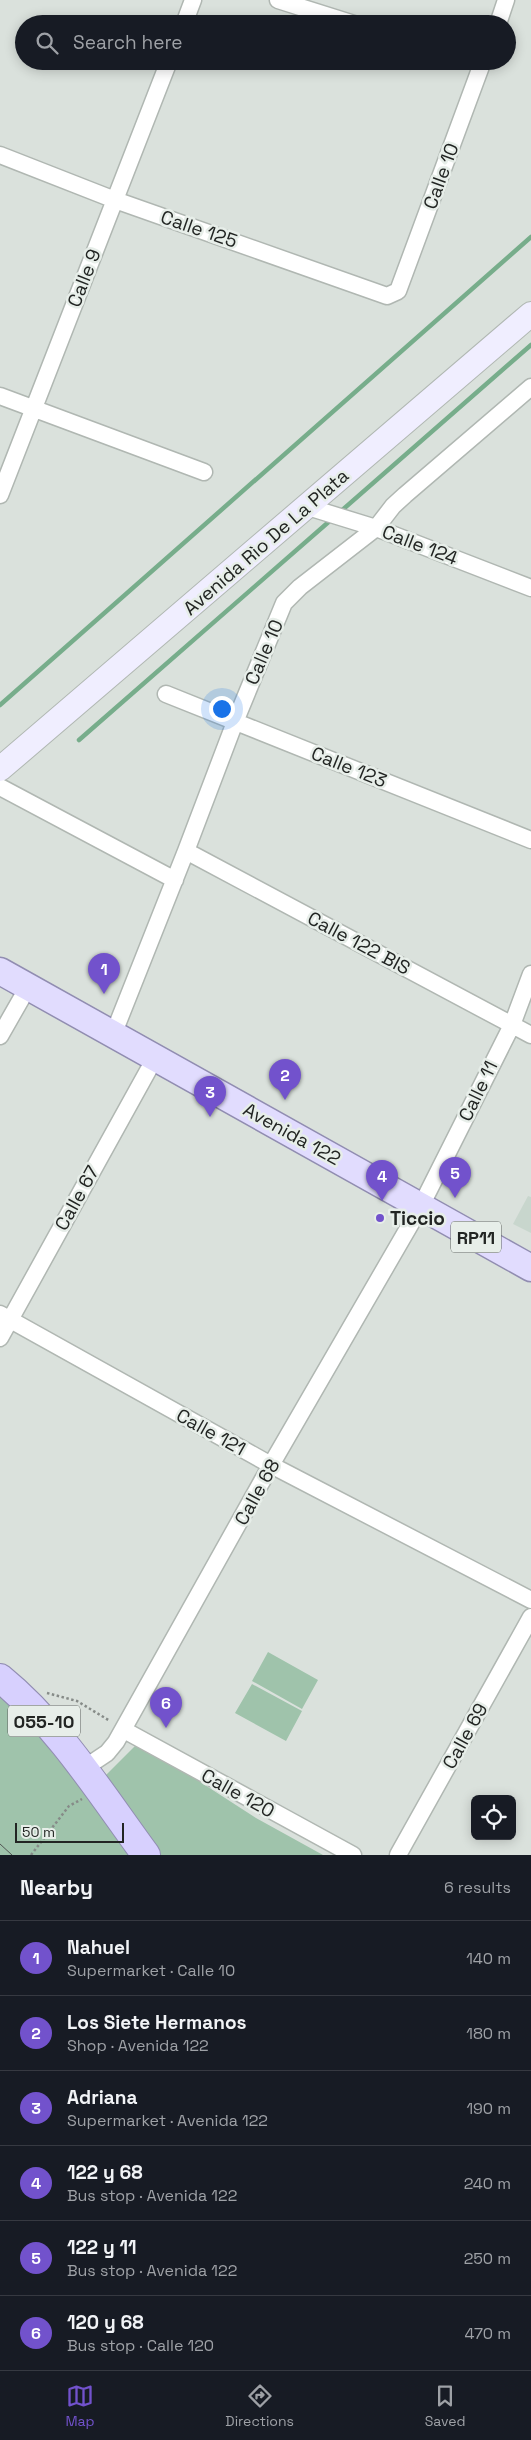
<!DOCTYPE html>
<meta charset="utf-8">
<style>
:root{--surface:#171b24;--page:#242831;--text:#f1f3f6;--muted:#9ea1a6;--line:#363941;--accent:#7252cc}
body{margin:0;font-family:"Space Grotesk",sans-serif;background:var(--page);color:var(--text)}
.controls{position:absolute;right:15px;bottom:15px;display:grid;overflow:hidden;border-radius:8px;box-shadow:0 2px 12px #0003}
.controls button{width:45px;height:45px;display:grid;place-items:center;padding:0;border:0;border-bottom:1px solid var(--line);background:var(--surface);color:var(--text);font:25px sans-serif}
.scale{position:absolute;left:15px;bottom:12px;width:109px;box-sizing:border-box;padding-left:5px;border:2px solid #222523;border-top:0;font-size:14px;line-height:18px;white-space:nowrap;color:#222523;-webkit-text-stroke:4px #e7eee9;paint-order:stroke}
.you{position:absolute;left:221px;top:708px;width:18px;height:18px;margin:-12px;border:4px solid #fff;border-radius:50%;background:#1a73e8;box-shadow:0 0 0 8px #1a73e833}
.badge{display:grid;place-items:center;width:32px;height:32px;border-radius:50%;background:var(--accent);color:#fff;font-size:16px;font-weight:700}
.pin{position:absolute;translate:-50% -41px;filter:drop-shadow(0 1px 2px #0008)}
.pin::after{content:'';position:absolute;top:26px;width:18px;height:15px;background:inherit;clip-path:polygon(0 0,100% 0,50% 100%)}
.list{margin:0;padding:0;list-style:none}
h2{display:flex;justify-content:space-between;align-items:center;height:65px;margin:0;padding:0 20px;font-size:21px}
h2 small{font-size:16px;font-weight:400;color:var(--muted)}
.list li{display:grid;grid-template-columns:32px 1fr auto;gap:15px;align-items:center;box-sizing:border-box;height:75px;padding:0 20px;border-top:1px solid var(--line)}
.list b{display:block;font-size:19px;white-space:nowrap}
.list p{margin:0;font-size:16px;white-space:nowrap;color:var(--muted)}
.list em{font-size:16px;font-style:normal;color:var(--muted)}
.icon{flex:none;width:28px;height:28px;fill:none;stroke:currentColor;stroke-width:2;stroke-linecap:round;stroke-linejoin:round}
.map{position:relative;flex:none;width:531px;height:1855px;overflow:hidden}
.search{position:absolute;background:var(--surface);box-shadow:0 2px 12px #0003;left:15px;right:15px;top:15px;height:55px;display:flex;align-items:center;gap:12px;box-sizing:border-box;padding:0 18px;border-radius:28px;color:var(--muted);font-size:19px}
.sheet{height:515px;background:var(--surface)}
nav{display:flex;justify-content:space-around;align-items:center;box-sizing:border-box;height:70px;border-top:1px solid var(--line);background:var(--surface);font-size:14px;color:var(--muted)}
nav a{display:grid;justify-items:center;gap:2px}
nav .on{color:var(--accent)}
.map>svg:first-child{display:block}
.built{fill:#c8d6cd}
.green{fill:#9fc3ab}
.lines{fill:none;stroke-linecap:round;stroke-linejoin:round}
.stream{stroke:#77ad8b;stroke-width:4.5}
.minor-casing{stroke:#b0b7b2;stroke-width:19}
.secondary-casing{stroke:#b0b7b2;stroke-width:26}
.primary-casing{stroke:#918db1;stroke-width:29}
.trunk-casing{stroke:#918db1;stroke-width:30}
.path{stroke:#868b88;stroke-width:2.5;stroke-dasharray:2.5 2.5;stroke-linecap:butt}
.minor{stroke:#fff;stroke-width:16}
.secondary{stroke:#f0eeff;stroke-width:24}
.primary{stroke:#e1dcfe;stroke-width:26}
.trunk{stroke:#d7d0fe;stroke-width:28}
.tram{stroke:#525653;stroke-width:1}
.poi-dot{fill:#7252cc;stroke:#e7eee9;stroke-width:2}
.labels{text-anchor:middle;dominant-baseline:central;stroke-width:5;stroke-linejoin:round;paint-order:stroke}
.shield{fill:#e7eee9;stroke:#5d615e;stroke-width:1}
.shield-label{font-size:18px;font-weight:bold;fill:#222523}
.street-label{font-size:19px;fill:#222523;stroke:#e7eee9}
.poi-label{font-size:19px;font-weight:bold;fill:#222523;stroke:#e7eee9;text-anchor:start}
</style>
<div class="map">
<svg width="531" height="1855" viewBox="0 0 531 1855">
<rect width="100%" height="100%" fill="#dae1dc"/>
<path class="built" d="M528,1196l3,1v36l-18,-9z"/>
<path class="green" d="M268,1652l50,28 -16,29 -50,-28z
M252,1684l50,27 -16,30 -51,-28z
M0,1695l16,12 71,89 43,59h-130z
M137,1744l20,10 99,64 67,37h-168l-54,-75z"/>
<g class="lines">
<path class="stream" d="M340,512l191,-167
M0,705l531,-468
M79,740l253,-221"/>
<defs>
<path id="minor" d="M278,0l76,24
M184,24l9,-24
M498,24l8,-24
M0,155l115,45 272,96 11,-5 85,-230
M0,396l204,76
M0,495l169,-434
M308,507l68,21 155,60
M166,694l365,146
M0,787l175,93
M186,851l345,184
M113,1035l73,-184 49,-129 49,-119 16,-16 76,-59 17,-22 12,-11 126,-108
M0,1036l28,-49
M0,1314l271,151 260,135
M0,1338l155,-280
M124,1730l229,125
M83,1769l24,-16 9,-11 155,-277 150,-259 91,-181 19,-51
M398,1855l133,-238"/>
<path id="secondary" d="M0,769l531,-455"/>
<path id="primary" d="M0,971l531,297"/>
<path id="trunk" d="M0,1678c59,48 101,116 146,177"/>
</defs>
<use href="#minor" class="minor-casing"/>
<use href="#secondary" class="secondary-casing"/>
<use href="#primary" class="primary-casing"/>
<use href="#trunk" class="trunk-casing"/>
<path class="path" d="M47,1693l30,8 33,20
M31,1855l38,-49 13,-7"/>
<use href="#minor" class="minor"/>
<use href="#secondary" class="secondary"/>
<use href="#primary" class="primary"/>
<use href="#trunk" class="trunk"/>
<path class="tram" d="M0,1844l12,11"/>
</g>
<circle class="poi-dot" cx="380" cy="1218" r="5"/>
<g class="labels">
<g class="shield">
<rect x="451" y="1221.5" width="50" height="31" rx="4"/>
<rect x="8" y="1705.5" width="72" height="31" rx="4"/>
</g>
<g class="shield-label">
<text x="476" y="1237">RP11</text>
<text x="44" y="1721">055-10</text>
</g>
<g class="street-label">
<text transform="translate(441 176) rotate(-70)">Calle 10</text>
<text transform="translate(199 229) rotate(19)">Calle 125</text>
<text transform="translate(84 278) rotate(-69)">Calle 9</text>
<text transform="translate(266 542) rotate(-41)">Avenida Rìo De La Plata</text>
<text transform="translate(420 545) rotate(21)">Calle 124</text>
<text transform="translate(264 652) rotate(-67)">Calle 10</text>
<text transform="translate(349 767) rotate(22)">Calle 123</text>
<text transform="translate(359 943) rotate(28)">Calle 122 BIS</text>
<text transform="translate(478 1091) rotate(-64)">Calle 11</text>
<text transform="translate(292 1134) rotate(29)">Avenida 122</text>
<text transform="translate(77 1198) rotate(-61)">Calle 67</text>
<text transform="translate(211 1432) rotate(29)">Calle 121</text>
<text transform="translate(257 1492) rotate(-61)">Calle 68</text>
<text transform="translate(465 1736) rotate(-61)">Calle 69</text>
<text transform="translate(238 1793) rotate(29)">Calle 120</text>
</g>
<g class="poi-label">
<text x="390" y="1218">Ticcio</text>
</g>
</g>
</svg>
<div class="controls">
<button><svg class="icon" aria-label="locate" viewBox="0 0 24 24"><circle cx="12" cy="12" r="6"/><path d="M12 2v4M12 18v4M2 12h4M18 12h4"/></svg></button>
</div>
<div class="scale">50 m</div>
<div class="you"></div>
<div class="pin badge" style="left:104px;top:994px">1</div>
<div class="pin badge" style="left:285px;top:1100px">2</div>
<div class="pin badge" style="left:210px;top:1117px">3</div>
<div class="pin badge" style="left:382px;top:1201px">4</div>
<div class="pin badge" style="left:455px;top:1198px">5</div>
<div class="pin badge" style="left:166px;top:1728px">6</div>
<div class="search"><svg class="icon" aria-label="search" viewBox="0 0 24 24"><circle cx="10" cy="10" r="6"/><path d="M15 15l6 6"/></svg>Search here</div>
</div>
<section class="sheet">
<h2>Nearby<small>6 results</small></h2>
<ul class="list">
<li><span class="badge">1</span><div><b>Nahuel</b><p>Supermarket · Calle 10</p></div><em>140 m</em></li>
<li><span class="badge">2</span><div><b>Los Siete Hermanos</b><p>Shop · Avenida 122</p></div><em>180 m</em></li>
<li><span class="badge">3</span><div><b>Adriana</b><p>Supermarket · Avenida 122</p></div><em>190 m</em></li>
<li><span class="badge">4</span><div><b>122 y 68</b><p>Bus stop · Avenida 122</p></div><em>240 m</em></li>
<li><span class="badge">5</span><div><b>122 y 11</b><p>Bus stop · Avenida 122</p></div><em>250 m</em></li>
<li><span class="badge">6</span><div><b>120 y 68</b><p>Bus stop · Calle 120</p></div><em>470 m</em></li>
</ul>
</section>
<nav>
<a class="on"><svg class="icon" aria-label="map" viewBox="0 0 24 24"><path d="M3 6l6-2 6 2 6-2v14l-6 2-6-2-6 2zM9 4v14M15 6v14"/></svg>Map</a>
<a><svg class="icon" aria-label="directions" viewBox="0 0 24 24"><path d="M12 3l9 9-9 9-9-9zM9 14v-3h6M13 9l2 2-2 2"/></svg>Directions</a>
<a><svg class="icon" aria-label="saved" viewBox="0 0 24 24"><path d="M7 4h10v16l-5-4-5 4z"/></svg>Saved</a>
</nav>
